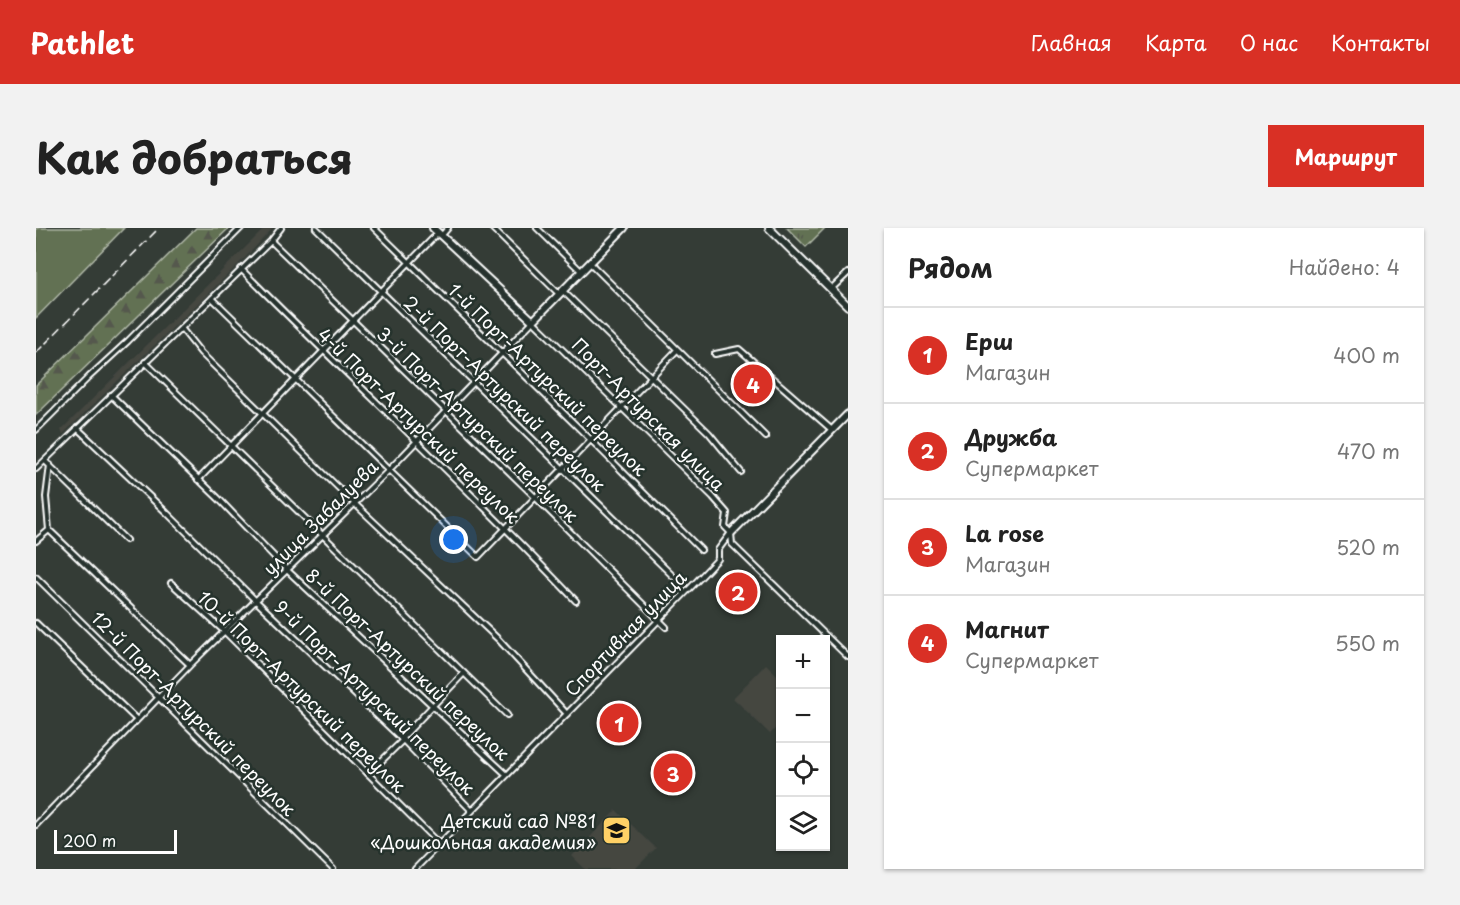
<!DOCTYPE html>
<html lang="ru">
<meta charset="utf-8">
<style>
:root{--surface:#fff;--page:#f2f2f2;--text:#222;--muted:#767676;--line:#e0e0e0;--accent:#d93025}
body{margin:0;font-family:"Playpen Sans",sans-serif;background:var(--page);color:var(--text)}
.controls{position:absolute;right:18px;bottom:18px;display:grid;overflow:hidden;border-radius:0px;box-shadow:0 2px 4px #0004}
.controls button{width:54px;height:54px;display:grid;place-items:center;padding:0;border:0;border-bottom:2px solid var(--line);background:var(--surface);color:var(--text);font:30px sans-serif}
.scale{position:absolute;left:18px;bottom:15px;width:123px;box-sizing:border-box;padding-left:6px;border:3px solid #fff;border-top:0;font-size:16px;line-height:21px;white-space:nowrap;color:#fff;-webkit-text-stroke:4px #26332d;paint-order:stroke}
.you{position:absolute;left:418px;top:312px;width:21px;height:21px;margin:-15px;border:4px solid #fff;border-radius:50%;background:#1a73e8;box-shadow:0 0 0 9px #1a73e833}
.badge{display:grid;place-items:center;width:39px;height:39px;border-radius:50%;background:var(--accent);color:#fff;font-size:20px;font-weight:700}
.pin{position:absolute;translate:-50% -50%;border:3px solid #fff;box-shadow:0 2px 6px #0006}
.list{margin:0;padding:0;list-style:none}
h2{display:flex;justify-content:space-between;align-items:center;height:78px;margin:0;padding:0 24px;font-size:26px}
h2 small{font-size:20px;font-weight:400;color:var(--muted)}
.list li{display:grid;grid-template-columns:39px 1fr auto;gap:18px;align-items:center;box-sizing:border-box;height:96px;padding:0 24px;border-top:2px solid var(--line)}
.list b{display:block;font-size:22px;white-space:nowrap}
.list p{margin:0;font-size:20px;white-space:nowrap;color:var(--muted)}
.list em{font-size:20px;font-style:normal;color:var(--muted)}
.icon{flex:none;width:33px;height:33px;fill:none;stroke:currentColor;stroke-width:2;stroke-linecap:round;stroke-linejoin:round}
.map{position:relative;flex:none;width:812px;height:641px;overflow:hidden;border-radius:0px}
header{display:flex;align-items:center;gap:36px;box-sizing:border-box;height:84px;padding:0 30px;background:var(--accent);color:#fff}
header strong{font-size:28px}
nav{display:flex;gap:33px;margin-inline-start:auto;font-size:21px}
.intro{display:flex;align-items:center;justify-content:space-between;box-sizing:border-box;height:144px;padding:0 36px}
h1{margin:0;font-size:42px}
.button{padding:15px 27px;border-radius:0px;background:var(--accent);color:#fff;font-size:21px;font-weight:700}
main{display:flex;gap:36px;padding:0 36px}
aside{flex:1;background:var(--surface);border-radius:0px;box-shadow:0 2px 4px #0004}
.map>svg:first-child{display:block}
.built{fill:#444641}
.grass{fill:#627152;stroke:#b0b8a8;stroke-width:1.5}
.forest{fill:url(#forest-firs);stroke:#b0b8a8;stroke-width:1.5}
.park{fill:url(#park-tufts);stroke:#b0b8a8;stroke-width:1.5}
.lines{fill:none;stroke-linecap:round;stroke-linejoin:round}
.street-casing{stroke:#fff;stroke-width:8}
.secondary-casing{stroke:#fff;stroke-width:10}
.street{stroke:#26332d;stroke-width:4}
.secondary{stroke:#26332d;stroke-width:6}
.rail{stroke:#fff;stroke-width:1.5;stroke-dasharray:9 4.5;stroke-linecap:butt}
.labels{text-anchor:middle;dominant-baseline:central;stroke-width:5;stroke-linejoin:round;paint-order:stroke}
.street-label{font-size:18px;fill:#fff;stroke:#26332d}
.poi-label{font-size:18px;fill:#fff;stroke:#26332d;text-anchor:end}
</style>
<header>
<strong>Pathlet</strong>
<nav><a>Главная</a><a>Карта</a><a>О нас</a><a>Контакты</a></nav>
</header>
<div class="intro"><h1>Как добраться</h1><a class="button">Маршрут</a></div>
<main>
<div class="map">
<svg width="812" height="641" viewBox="0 0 812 641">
<defs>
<pattern id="forest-firs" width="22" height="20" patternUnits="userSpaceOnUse" patternTransform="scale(1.5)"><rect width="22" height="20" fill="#627152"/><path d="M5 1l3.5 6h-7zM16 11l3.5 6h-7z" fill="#54594e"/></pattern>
<pattern id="park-tufts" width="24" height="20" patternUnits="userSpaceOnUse" patternTransform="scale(1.5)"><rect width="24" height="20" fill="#627152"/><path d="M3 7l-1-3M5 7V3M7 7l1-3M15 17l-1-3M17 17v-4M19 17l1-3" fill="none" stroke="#54594e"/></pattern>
</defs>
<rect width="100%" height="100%" fill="#343c36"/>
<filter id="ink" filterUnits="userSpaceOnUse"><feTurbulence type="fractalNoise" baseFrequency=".0167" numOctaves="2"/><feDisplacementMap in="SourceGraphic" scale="12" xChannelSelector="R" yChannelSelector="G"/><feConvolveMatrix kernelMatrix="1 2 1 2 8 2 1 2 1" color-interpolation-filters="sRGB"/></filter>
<g filter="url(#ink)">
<path class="built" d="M229,0h8l-27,29 -183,177 -2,-4z
M730,436l14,14v46l-10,10 -37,-36z
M580,582l40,38 -21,21h-50l-13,-13z"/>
<path class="grass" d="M0,0h88l-88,90z"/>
<path class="forest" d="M160,0h33l-193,187v-30z"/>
<path class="park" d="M751,0h38l-19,19z"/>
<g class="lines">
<defs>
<path id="street" d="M280,0l359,350
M338,0l217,212 110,110
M456,0l67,66
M501,0l44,43
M406,7l6,-7
M235,13l264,256 131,130
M554,35l176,174
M205,41c111,112 227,218 335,332
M795,61l17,-16
M527,63l146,142 32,39
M176,70l266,259 199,-207
M145,100l20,25 154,151 143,135 69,75
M679,126l24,-5 93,81
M109,134l362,353
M75,167l107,103 70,73 219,204
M41,200l89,84 90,89 147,139 69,71
M0,202l53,-53 39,-36 113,-113
M9,233l81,79
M14,237l-4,32 3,33 141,135
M0,241l235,-228 10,-13
M162,252l240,-247
M0,313l13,-11
M0,349l297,292
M135,355l54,49 214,212
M0,395l101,97
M365,511l63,-66
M332,546l35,-34
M0,597l154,-160 198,-194 145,-150 180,176 14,16 -2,14 6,6 1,11 116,113
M379,641l281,-287 22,-23v-9l12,-16"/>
<path id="secondary" d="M397,0l100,93 91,-93
M733,0l79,78
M695,305l117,-119"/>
</defs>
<use href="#street" class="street-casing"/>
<use href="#secondary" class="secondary-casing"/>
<use href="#street" class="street"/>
<use href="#secondary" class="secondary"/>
<path class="rail" d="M0,125l123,-125"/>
</g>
</g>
<defs>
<symbol id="school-square" viewBox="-11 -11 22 22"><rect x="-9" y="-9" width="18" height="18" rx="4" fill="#ffd166" stroke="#26332d"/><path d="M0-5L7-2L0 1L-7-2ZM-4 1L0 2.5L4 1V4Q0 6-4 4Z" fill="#111"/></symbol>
</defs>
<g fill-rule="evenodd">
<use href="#school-square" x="564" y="586" width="33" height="33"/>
</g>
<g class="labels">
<g class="street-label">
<text transform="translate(512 151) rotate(44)">1-й Порт-Артурский переулок</text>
<text transform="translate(469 165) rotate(44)">2-й Порт-Артурский переулок</text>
<text transform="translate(613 186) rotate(45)">Порт-Артурская улица</text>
<text transform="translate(442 196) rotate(44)">3-й Порт-Артурский переулок</text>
<text transform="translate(383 197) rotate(44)">4-й Порт-Артурский переулок</text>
<text transform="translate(284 289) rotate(-45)">улица Забалуева</text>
<text transform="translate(589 405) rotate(-46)">Спортивная улица</text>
<text transform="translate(372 436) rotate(43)">8-й Порт-Артурский переулок</text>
<text transform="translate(266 463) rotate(44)">10-й Порт-Артурский переулок</text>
<text transform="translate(339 469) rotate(44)">9-й Порт-Артурский переулок</text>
<text transform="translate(158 485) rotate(45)">12-й Порт-Артурский переулок</text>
</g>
<g class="poi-label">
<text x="560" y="592">Детский сад №81<tspan x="560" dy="21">«Дошкольная академия»</tspan></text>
</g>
</g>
</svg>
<div class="controls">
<button>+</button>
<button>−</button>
<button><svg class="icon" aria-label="locate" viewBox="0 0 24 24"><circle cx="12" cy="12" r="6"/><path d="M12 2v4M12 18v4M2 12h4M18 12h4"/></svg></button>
<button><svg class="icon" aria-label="layers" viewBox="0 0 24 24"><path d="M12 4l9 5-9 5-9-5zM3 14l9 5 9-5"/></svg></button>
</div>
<div class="scale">200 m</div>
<div class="you"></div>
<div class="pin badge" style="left:583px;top:495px">1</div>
<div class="pin badge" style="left:702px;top:364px">2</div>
<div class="pin badge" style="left:637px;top:545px">3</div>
<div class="pin badge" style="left:717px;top:156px">4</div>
</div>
<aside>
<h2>Рядом<small>Найдено: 4</small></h2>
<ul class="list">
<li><span class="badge">1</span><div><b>Ерш</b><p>Магазин</p></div><em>400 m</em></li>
<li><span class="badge">2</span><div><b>Дружба</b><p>Супермаркет</p></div><em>470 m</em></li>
<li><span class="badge">3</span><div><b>La rose</b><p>Магазин</p></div><em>520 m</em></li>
<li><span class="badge">4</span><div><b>Магнит</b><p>Супермаркет</p></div><em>550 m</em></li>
</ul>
</aside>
</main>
